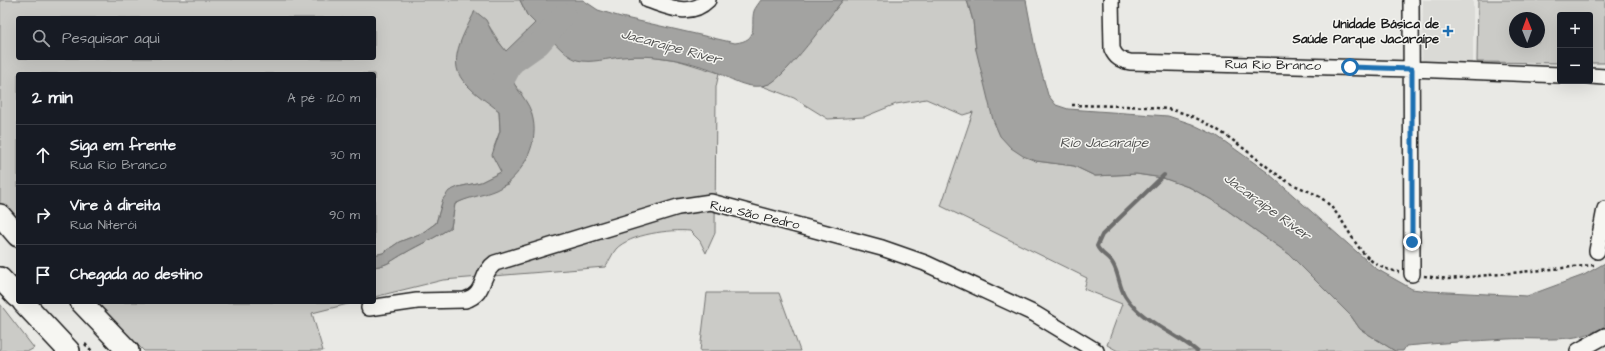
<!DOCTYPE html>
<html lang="pt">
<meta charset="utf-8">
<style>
:root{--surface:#171b24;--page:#242831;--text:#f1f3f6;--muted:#9ea1a6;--line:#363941}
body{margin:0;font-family:"Architects Daughter",sans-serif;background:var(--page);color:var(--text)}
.controls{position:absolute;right:12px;top:12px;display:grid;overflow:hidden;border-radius:4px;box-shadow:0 4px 16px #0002}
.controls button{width:36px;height:36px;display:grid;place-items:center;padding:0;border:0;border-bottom:1px solid var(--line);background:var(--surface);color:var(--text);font:20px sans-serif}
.compass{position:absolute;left:1509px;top:12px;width:36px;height:36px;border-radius:50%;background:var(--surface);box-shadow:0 4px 16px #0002;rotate:359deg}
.stop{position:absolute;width:12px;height:12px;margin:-9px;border:3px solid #1f6fb2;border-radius:50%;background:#fff}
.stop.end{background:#1f6fb2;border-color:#fff;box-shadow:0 1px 4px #0008}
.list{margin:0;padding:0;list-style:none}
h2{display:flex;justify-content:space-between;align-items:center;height:52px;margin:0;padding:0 16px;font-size:17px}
h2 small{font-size:13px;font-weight:400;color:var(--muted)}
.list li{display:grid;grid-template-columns:26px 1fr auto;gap:12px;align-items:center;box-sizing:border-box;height:60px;padding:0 16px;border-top:1px solid var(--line)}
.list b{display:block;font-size:15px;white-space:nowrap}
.list p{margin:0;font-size:13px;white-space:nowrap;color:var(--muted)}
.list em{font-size:13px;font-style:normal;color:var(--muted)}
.icon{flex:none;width:22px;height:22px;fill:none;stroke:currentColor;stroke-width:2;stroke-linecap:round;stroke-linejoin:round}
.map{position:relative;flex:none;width:1605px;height:351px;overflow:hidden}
.search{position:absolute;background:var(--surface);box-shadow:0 4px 16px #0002;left:16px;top:16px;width:360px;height:44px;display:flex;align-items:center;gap:10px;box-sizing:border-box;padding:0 14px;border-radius:4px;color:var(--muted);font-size:15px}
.panel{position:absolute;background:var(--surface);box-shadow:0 4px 16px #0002;left:16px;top:72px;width:360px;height:232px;border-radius:4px}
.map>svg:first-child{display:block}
.built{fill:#dadad6}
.green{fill:#cbcbc7;stroke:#747472;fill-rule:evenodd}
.water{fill:#a3a3a1;stroke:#6d6d6c}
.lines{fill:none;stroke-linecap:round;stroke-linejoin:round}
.stream{stroke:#6d6d6c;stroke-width:4}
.river{stroke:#a3a3a1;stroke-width:23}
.street-casing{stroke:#1c1c1c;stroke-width:18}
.secondary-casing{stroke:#1c1c1c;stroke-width:24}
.path{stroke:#1c1c1c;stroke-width:2.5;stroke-dasharray:3 3;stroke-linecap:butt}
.street{stroke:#f6f6f2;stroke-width:15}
.secondary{stroke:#f6f6f2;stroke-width:21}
.route{stroke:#1f6fb2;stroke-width:5}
.poi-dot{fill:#1f6fb2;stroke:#f6f6f2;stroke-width:1.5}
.labels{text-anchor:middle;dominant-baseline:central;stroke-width:3;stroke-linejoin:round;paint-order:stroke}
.poi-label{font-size:13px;font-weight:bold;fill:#1c1c1c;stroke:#f6f6f2;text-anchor:end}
.street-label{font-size:13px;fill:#1c1c1c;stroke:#f6f6f2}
.water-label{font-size:14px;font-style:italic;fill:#525251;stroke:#f6f6f2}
</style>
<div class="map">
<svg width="1605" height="351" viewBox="0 0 1605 351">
<rect width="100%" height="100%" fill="#e9e9e5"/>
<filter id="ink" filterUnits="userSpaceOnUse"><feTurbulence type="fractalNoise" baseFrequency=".025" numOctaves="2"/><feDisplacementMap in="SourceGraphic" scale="8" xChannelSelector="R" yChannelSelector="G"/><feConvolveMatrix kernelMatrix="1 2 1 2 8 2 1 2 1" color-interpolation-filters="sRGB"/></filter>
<g filter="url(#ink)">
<path class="built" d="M1423,0h50v63h-51z"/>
<path class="green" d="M0,0h520l7,15 8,8 -29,29c-11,-14 -17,-32 -32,-40l10,86 15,13 1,20 -6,16 7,25 -20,10 -23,5 -15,12 -7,24 -14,10 -23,9 -16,11 -9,2v-181h-356v147l-18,-18zM18,18h356v40h-356z
M843,0h124l6,21 3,29 60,111 38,5 21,10 41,-2 27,4 28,10 26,15 72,51 62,62 9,13 35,22h-277l-11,-6 15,-41 -38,-15 3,-11 -146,-72 32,-94 -10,3 -37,-16 -30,5 -32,13 -36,2 -34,-21 -32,-12 9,-3 13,-11z
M1478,0h127v63h-15v-48h-30v48l-83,-1zM1515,18h24v24h-24z
M547,35l41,26 35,-5h27l27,4 42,13 -3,14 -1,146 -9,20 -6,-12 -10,-10c-19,-2 -60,3 -74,18 -4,5 -7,13 -11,18l-162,13 -69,17v-30c15,-2 18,-7 31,-14 15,-9 31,-15 46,-26l4,-23 8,-4 45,-16 14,-91 -9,-10 -3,-10 16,-21z
M707,293h72l21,58h-100z
M94,302h262l-44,11 11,38h-179z
M0,304l34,44 -5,3h-29z"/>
<path class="water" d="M520,0h63l15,10 23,7 114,26c25,-3 15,-17 19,-32 1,-3 5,-8 7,-11h82c-14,17 -57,77 -74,84 -24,9 -44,-11 -65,-17 -26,-8 -55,-13 -81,-10 -15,1 -32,7 -46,3 -13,-5 -20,-16 -30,-24l-21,16 -16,21c4,17 20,27 23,46 6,27 -13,60 -37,71 -14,6 -28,7 -41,14l-4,23c-15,11 -31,17 -46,26 -13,7 -16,12 -31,14v-12l9,-2 16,-11 23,-9 14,-10 7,-24 6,-8 9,-4 23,-5 20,-10 -9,-17 8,-24 -1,-20c-11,-9 -23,-16 -32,-26 -23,-21 -3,-51 8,-74l11,9 8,16 12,15 29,-28 -8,-8z
M967,0h59l9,48 13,47 8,10 12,4 100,7 24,8 25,12 50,36 108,96 37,21 16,2 99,5 57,-21 21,-12v63c-30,19 -65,11 -98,13 -34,2 -68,4 -101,7l-3,5h-8l-35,-22 -9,-13 -62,-62 -72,-51 -26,-15 -28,-10 -27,-4 -41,2 -21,-10 -38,-5 -13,-5 -12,-8 -11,-12 -7,-16 -17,-70 -3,-29z"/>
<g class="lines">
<path class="stream" d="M1164,175l-62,60 -5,11c3,8 13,11 16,18 6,10 6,23 12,32 14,23 51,38 72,55"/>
<path class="river" d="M504,78l8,-15 27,-19 25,-29"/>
<defs>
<path id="street" d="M648,0c21,7 42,18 60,0
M1111,0l1,49c4,9 8,11 18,13l282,7 148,6
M1411,0l1,274
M1590,76l15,1
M1597,251l8,-42
M369,308l48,-7 48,-1c22,-6 14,-26 30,-37l183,-56 33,-5 171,46 43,15 110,51 61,37
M1578,351l27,-15"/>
<path id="secondary" d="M0,215l18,21
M0,278l18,19
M23,302l46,49
M81,302l47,49"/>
</defs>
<use href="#street" class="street-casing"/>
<use href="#secondary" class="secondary-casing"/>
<path class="path" d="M1072,105c31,1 63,0 94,4 46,7 83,46 119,71 12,8 29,11 40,21 28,24 30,65 74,71
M1424,276l24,3 146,-14
M85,344l7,7"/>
<use href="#street" class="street"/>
<use href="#secondary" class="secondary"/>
</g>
</g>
<g class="lines" filter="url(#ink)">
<path class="route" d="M1350,67l62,2v173"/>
</g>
<path class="poi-dot" d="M1446 25h4v4h4v4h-4v4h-4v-4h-4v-4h4z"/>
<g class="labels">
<g class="poi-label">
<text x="1439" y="24">Unidade Básica de<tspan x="1439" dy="15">Saúde Parque Jacaraípe</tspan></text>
</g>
<g class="street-label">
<text transform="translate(1273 65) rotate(1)">Rua Rio Branco</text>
<text transform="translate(755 215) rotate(13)">Rua São Pedro</text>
</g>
<g class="water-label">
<text transform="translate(671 47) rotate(15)">Jacaraípe River</text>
<text x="1104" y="143">Rio Jacaraípe</text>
<text transform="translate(1267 207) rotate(36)">Jacaraípe River</text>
</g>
</g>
</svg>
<div class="controls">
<button>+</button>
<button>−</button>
</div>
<svg class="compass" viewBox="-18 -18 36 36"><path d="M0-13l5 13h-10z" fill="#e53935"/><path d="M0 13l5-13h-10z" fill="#9ea1a6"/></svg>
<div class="stop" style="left:1350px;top:67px"></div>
<div class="stop end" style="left:1412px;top:242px"></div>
<div class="search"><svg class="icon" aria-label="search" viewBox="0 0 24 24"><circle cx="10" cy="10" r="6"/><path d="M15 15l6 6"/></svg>Pesquisar aqui</div>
<section class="panel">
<h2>2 min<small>A pé · 120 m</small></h2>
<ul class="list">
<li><svg class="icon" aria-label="ahead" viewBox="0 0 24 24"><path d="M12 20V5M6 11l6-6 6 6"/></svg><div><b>Siga em frente</b><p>Rua Rio Branco</p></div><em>30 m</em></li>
<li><svg class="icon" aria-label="right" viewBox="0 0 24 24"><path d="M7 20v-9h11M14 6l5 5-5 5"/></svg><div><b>Vire à direita</b><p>Rua Niterói</p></div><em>90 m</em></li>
<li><svg class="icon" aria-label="arrive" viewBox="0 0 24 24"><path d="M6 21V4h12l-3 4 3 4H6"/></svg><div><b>Chegada ao destino</b></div></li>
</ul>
</section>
</div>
